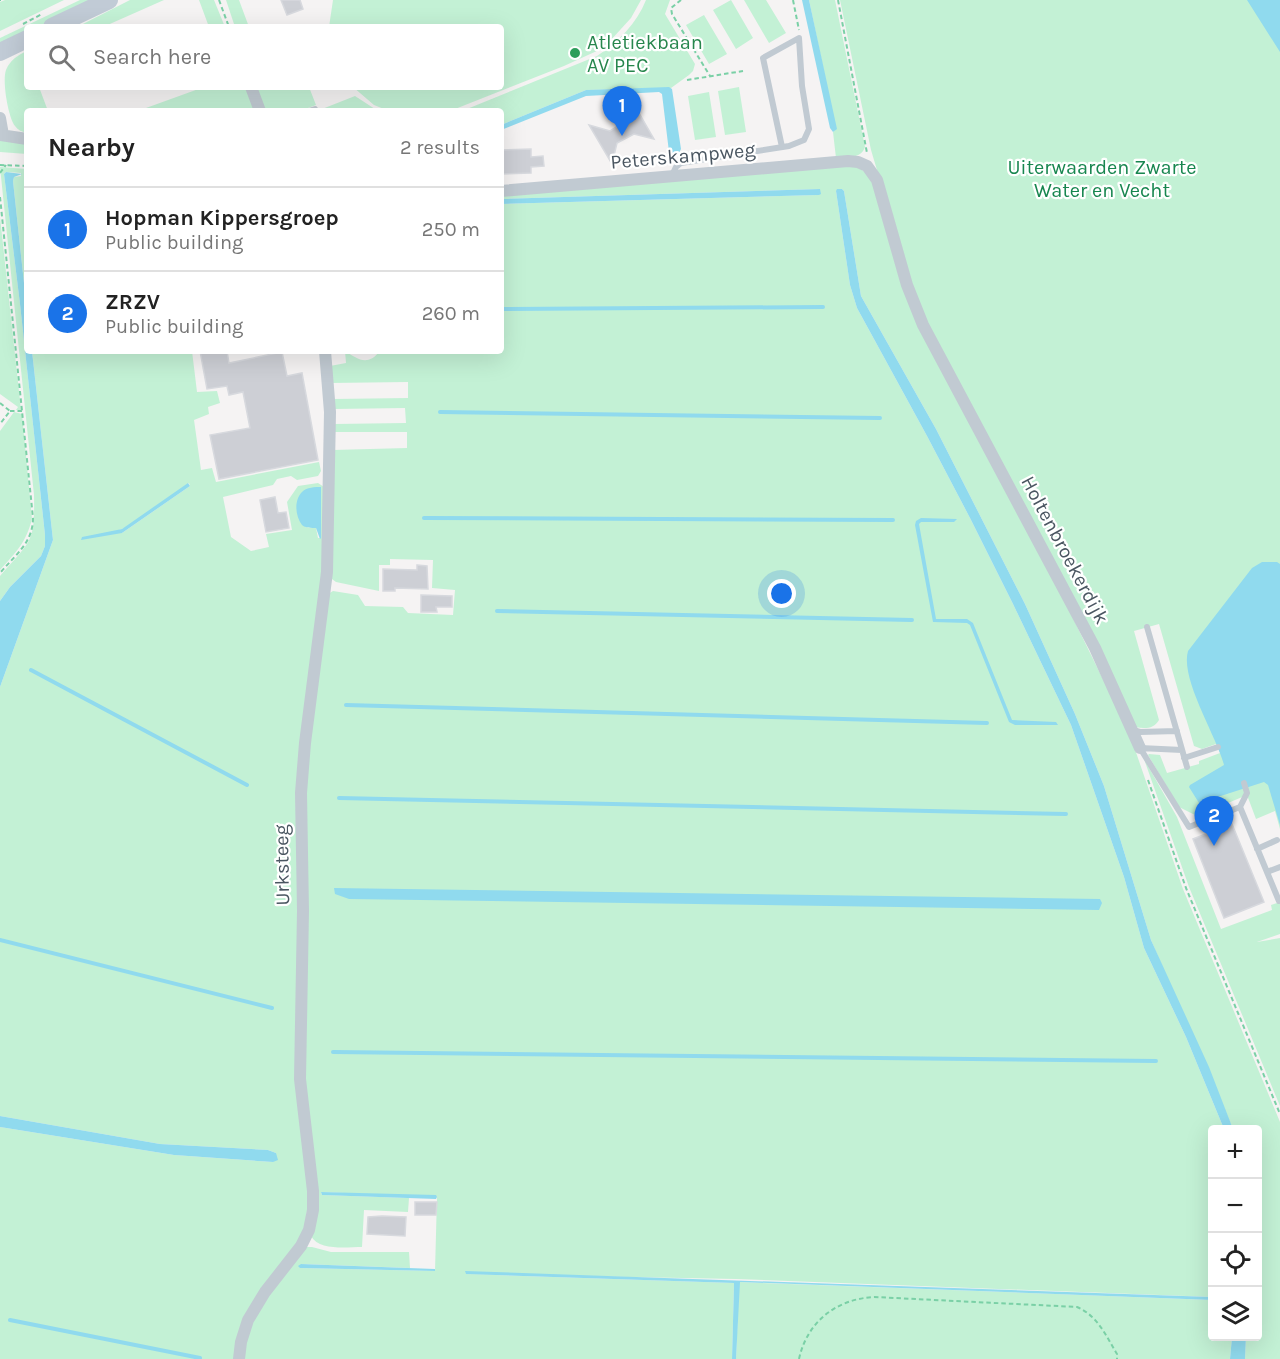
<!DOCTYPE html>
<meta charset="utf-8">
<style>
:root{--surface:#fff;--page:#f2f2f2;--text:#222;--muted:#767676;--line:#e0e0e0;--accent:#1a73e8}
body{margin:0;font-family:Karla,sans-serif;background:var(--page);color:var(--text)}
.controls{position:absolute;right:18px;bottom:18px;display:grid;overflow:hidden;border-radius:6px;box-shadow:0 6px 24px #0002}
.controls button{width:54px;height:54px;display:grid;place-items:center;padding:0;border:0;border-bottom:2px solid var(--line);background:var(--surface);color:var(--text);font:30px sans-serif}
.you{position:absolute;left:782px;top:594px;width:21px;height:21px;margin:-15px;border:4px solid #fff;border-radius:50%;background:#1a73e8;box-shadow:0 0 0 9px #1a73e833}
.badge{display:grid;place-items:center;width:39px;height:39px;border-radius:50%;background:var(--accent);color:#fff;font-size:20px;font-weight:700}
.pin{position:absolute;translate:-50% -50px;filter:drop-shadow(0 2px 3px #0008)}
.pin::after{content:'';position:absolute;top:32px;width:21px;height:18px;background:inherit;clip-path:polygon(0 0,100% 0,50% 100%)}
.list{margin:0;padding:0;list-style:none}
h2{display:flex;justify-content:space-between;align-items:center;height:78px;margin:0;padding:0 24px;font-size:26px}
h2 small{font-size:20px;font-weight:400;color:var(--muted)}
.list li{display:grid;grid-template-columns:39px 1fr auto;gap:18px;align-items:center;box-sizing:border-box;height:84px;padding:0 24px;border-top:2px solid var(--line)}
.list b{display:block;font-size:22px;white-space:nowrap}
.list p{margin:0;font-size:20px;white-space:nowrap;color:var(--muted)}
.list em{font-size:20px;font-style:normal;color:var(--muted)}
.icon{flex:none;width:33px;height:33px;fill:none;stroke:currentColor;stroke-width:2;stroke-linecap:round;stroke-linejoin:round}
.map{position:relative;flex:none;width:1280px;height:1359px;overflow:hidden}
.search{position:absolute;background:var(--surface);box-shadow:0 6px 24px #0002;left:24px;top:24px;width:480px;height:66px;display:flex;align-items:center;gap:15px;box-sizing:border-box;padding:0 21px;border-radius:6px;color:var(--muted);font-size:22px}
.panel{position:absolute;background:var(--surface);box-shadow:0 6px 24px #0002;left:24px;top:108px;width:480px;height:246px;border-radius:6px}
.map>svg:first-child{display:block}
.green{fill:#c3f1d5;fill-rule:evenodd}
.water{fill:#90daee}
.lines{fill:none;stroke-linecap:round;stroke-linejoin:round}
.stream{stroke:#90daee;stroke-width:4}
.building{fill:#cdcfd5;stroke:#d7d9de;stroke-width:1.5}
.path{stroke:#7ad0a6;stroke-width:2;stroke-dasharray:4.5 3;stroke-linecap:butt}
.lane{stroke:#c1cad2;stroke-width:6}
.street{stroke:#c1cad2;stroke-width:12}
.secondary{stroke:#c1cbd6;stroke-width:18}
.leisure-dot{fill:#2e9e5b;stroke:#fff;stroke-width:2}
.labels{text-anchor:middle;dominant-baseline:central;stroke-width:4.5;stroke-linejoin:round;paint-order:stroke}
.leisure-label{font-size:20px;fill:#27864d;stroke:#fff;text-anchor:start}
.street-label{font-size:20px;fill:#4a5661;stroke:#fff}
.park-label{font-size:20px;fill:#17864f;stroke:#fff}
</style>
<div class="map">
<svg width="1280" height="1359" viewBox="0 0 1280 1359">
<rect width="100%" height="100%" fill="#f5f3f3"/>
<path class="green" d="M5,0h59l-64,31v-29z
M80,0h14l-57,27h-10v5l-27,12v-6z
M130,0h34l-61,27h-26z
M199,0h15l11,27h-16z
M226,0h13l10,27h-14z
M333,0h308l-10,18 -21,23 -11,9 -35,16 -114,45h-61l-15,-6 -21,-18h148v-60h-172z
M646,0h24l-5,14 30,50 -2,7 -4,4 -18,13 -85,2 -85,35v-14h-39l135,-55c21,-14 40,-33 49,-56z
M731,0l22,38 -17,11 -23,-39z
M744,0h22l20,33 -17,10z
M809,0h26l30,147c-4,12 -18,10 -29,11l-3,-26 3,-3z
M840,0h440v829l-5,-18 -19,8 -9,-24 -50,21 -18,-9 -31,-52 1,-1 11,1 7,18 32,-9v-3l21,-8 -4,-9 -14,5 -8,-3 -35,-122 -25,7 25,89c-5,9 -14,9 -24,7l-219,-427 -45,-150z
M704,15l23,39 -18,10 -23,-39z
M27,51v36h12l9,24h-21v22c-5,-1 -9,-3 -12,-7 -7,-9 -13,-46 -9,-56 4,-10 12,-15 21,-19z
M204,87h43l9,24h-109l-1,-3z
M256,87h53l7,18 -16,6h-35z
M739,87l7,45 -21,3 -7,-44z
M709,92l7,45 -21,3 -7,-44z
M355,96l23,15h-61z
M0,140l27,4v10l-27,-2z
M855,165l17,12 23,80 234,475 54,157 97,233v237h-35l1,-22 12,-1v-206l-25,-1 -82,-189 -47,-154 -29,-72 -50,-110 -89,-175 -75,-133 -17,-105 -2,-2 -6,2 14,94 7,23 70,128 43,82 43,86 58,121 53,152 20,71 42,89 38,92 -12,1v167l-476,-18 -270,-5 268,9 -2,76h-490l8,-38 54,-74h8l19,5h78l1,16 -109,-4 -1,4 135,3 2,-74 -116,-5 1,3 87,3 -1,14 -44,-2 -2,37c-15,0 -43,4 -51,-11l-7,-136v-307l24,-199 5,-3 25,4 7,11 38,1 5,6 45,2 2,-25 -23,-2 1,-28 -43,-1v6h-11v26l-43,-9 -4,-3 1,-129 74,-2v-16h-72l-1,-8 72,-1 -1,-15 -71,1 -1,-10 75,-1v-16l-76,1 -2,-17 16,-3 -1,-12c13,8 22,16 35,0h121v-147l317,-9 2,-6 -319,10v-6z
M0,167l27,2v142l-14,-130 1,-4 7,-1v-3l-15,-1 -2,2 16,130 25,231v11l-4,10 -31,31 -10,14v-25c31,-36 35,-32 34,-81z
M0,217l21,193h-5l2,-3 -18,-13z
M32,351h160l5,41 20,-1 3,12 -12,4 1,7 -15,6 7,50 11,-2 4,14 103,-20 2,9 -3,5 -21,4 -6,-4 -14,3 -4,6 -50,12 8,40 20,14 18,-4 -3,-13 26,-4 -5,-28 11,-16 20,-3 6,4 1,58 -20,170 -7,315 12,161 -7,46 -40,53 -27,69h-236v-232l174,28 99,7 3,-9 -8,-3 -108,-6 -160,-28v-429l53,-147zM189,483l1,3 -68,47 -6,-2 9,-3zM321,487v51h-3l-2,-10 -11,-1z
M14,412l8,2 10,105c-6,24 -16,33 -32,51v-139z
M1144,759l33,58 44,112 51,-19 -1,-5 9,-3v32l-23,8 23,-4v168l-91,-219z
M739,1282l473,18v36l20,1 -2,22h-494z"/>
<path class="water" d="M802,0h7l28,129 -4,3 -3,-4z
M1247,0h33v52z
M669,87l3,2 9,60 -3,6 -5,1 -4,-4 -7,-58 -3,-2 -73,4 -85,34v-5l85,-35z
M6,172l16,2 -8,3 -1,4 14,130v40h5l21,189 -53,147v-86l10,-14 31,-31 4,-10v-11l-25,-231 -16,-130z
M820,189l1,5 -2,1 -318,9v-5z
M837,189h5l2,2 17,105 75,133 89,175 50,110 29,72 47,154 58,127 24,62h-9l-38,-92 -42,-89 -20,-71 -53,-152 -58,-121 -43,-86 -43,-82 -70,-128 -7,-23 -14,-94z
M188,483l2,3 -68,47 -41,7 1,-3 40,-8z
M321,487v51l-1,1 -4,-11c-4,0 -11,0 -14,-3 -7,-9 -8,-25 0,-33 5,-5 13,-5 19,-5z
M921,518l36,1 -3,3h-33l-2,2 17,95h31l6,4 39,97 44,2 2,3h-43l-6,-3 -39,-97 -3,-2 -34,-1 -18,-97 1,-4z
M1262,562h15l3,2v261l-12,-40 -4,-3 -65,21 -10,-16 1,-2 34,-20c-8,-30 -44,-86 -36,-114l64,-83z
M334,888l766,11 2,4 -3,7 -750,-11 -14,-5z
M0,1116l160,28 108,6 8,3 2,7 -5,2 -99,-7 -174,-28z
M321,1192l115,3 1,2 -1,2 -114,-4z
M301,1264l134,5v2l-135,-3 -2,-2z
M465,1271l747,26v3l-472,-18 -4,77h-4l2,-76 -268,-9z
M1232,1337h14l-1,22h-15z"/>
<g class="lines">
<path class="stream" d="M501,309l322,-2
M440,412l440,6
M424,518l469,2
M497,611l415,9
M31,670l216,115
M346,705l641,18
M339,798l727,16
M0,940l272,68
M333,1052l823,9
M10,1320l190,38"/>
</g>
<path class="building" d="M281,0h19l3,9 -16,6z
M632,101l22,38 -20,-5 -17,9 -5,21 -23,-39 21,6 16,-10z
M531,149v8l12,-1 1,10 -13,1v6l-30,1v-24z
M200,351h27l2,12 53,-11 5,24 15,-3 16,87 -99,19 -9,-44 40,-7 -7,-36 -14,3 -2,-9 -20,3z
M275,497l3,16 8,-1 3,16 -23,4 -6,-32z
M417,565l10,1 1,23 -33,-1v3h-12v-22l34,1z
M421,595l31,1v11h-16l1,5h-16z
M1232,824l32,78 -40,16 -31,-79z
M415,1202h22l-1,13h-21z
M382,1216l24,1 -1,19 -38,-2 1,-17z"/>
<g class="lines">
<path class="path" d="M0,0h1
M219,0l10,27
M681,0l-10,8 1,6 38,62
M793,0l6,30
M838,0l29,153
M23,24l19,-10
M687,80l56,-9
M0,165l27,1
M0,173l6,-8
M0,197l33,321c0,25 -18,37 -33,55
M0,403l10,8 -10,13
M10,411h12
M1148,780l38,108 94,226
M799,1359c8,-37 37,-60 75,-62l203,10c21,9 29,29 40,47v5"/>
<path class="lane" d="M309,111l6,-2
M672,175l4,-8 5,-4 108,-17 15,-6 5,-11 -7,-43 -3,-48 -36,20 19,89
M1147,627l40,140
M1133,730l7,2 37,-1
M1140,748l49,79 51,-20 39,94
M1140,748l42,2
M1184,758l34,-11
M1240,807l7,-14 -3,-10
M1257,849l20,-9
M1267,872l13,-5"/>
<path class="street" d="M251,87l9,24
M0,118l3,17
M0,135l27,4
M501,191l347,-30 10,1 9,4 10,14 30,105 16,40 172,323 45,100
M239,1359l2,-17 7,-22 17,-28 36,-46 8,-16 4,-20v-19l-13,-112 3,-168 -2,-118 4,-50 22,-171 3,-160 -5,-61"/>
<path class="secondary" d="M52,27l57,-27
M0,52l27,-13"/>
</g>
<circle class="leisure-dot" cx="575" cy="53" r="6"/>
<g class="labels">
<g class="leisure-label">
<text x="587" y="42">Atletiekbaan<tspan x="587" dy="23">AV PEC</tspan></text>
</g>
<g class="street-label">
<text transform="translate(683 156) rotate(-5)">Peterskampweg</text>
<text transform="translate(1065 550) rotate(62)">Holtenbroekerdijk</text>
<text transform="translate(282 865) rotate(-91)">Urksteeg</text>
</g>
<g class="park-label">
<text x="1102" y="167">Uiterwaarden Zwarte<tspan x="1102" dy="23">Water en Vecht</tspan></text>
</g>
</g>
</svg>
<div class="controls">
<button>+</button>
<button>−</button>
<button><svg class="icon" aria-label="locate" viewBox="0 0 24 24"><circle cx="12" cy="12" r="6"/><path d="M12 2v4M12 18v4M2 12h4M18 12h4"/></svg></button>
<button><svg class="icon" aria-label="layers" viewBox="0 0 24 24"><path d="M12 4l9 5-9 5-9-5zM3 14l9 5 9-5"/></svg></button>
</div>
<div class="you"></div>
<div class="pin badge" style="left:622px;top:136px">1</div>
<div class="pin badge" style="left:1214px;top:846px">2</div>
<div class="search"><svg class="icon" aria-label="search" viewBox="0 0 24 24"><circle cx="10" cy="10" r="6"/><path d="M15 15l6 6"/></svg>Search here</div>
<section class="panel">
<h2>Nearby<small>2 results</small></h2>
<ul class="list">
<li><span class="badge">1</span><div><b>Hopman Kippersgroep</b><p>Public building</p></div><em>250 m</em></li>
<li><span class="badge">2</span><div><b>ZRZV</b><p>Public building</p></div><em>260 m</em></li>
</ul>
</section>
</div>
